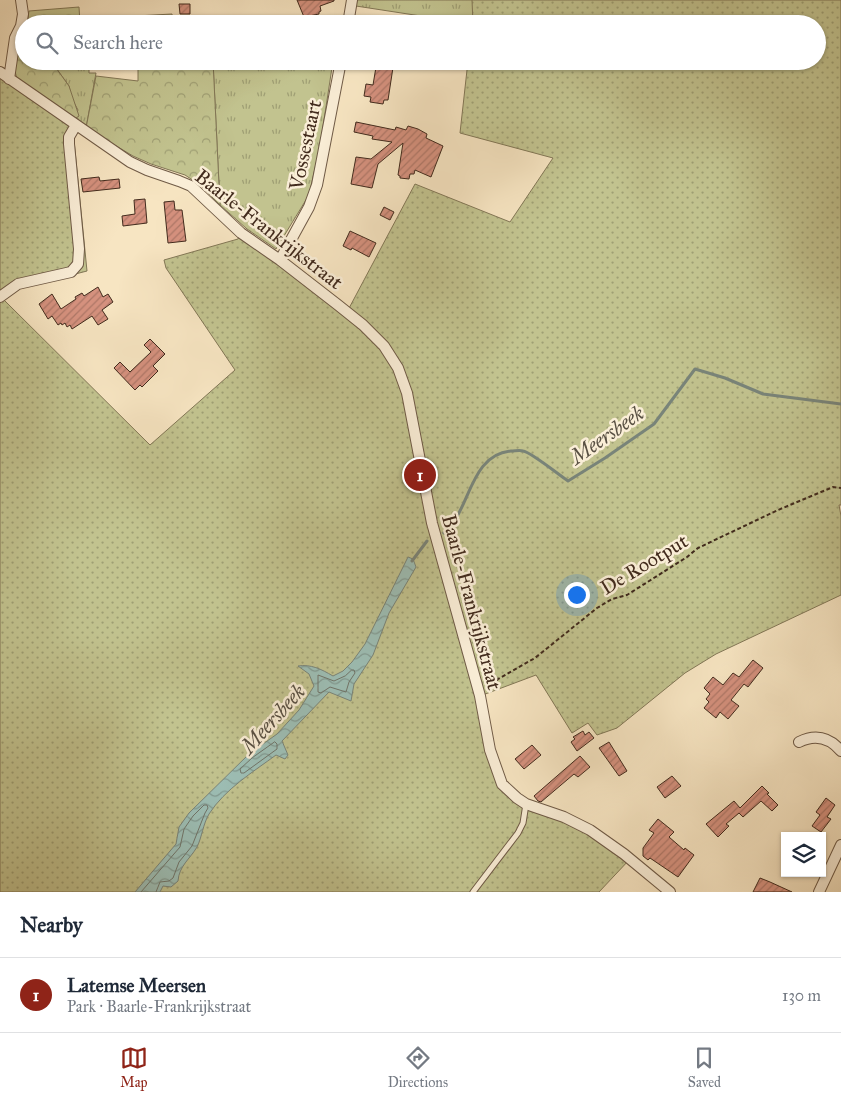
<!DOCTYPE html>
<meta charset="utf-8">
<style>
:root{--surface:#fff;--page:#f2f2f3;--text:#1f2937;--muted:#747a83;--line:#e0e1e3;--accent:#8f2418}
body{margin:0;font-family:"IM FELL Great Primer",serif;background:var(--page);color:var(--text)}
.controls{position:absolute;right:15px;bottom:15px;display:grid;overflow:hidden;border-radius:0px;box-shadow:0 1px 4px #0004}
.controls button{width:45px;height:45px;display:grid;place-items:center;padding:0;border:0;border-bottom:1px solid var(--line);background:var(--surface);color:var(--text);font:25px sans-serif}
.you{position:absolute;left:576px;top:594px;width:18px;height:18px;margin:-12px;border:4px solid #fff;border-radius:50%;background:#1a73e8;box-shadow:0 0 0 8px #1a73e833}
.badge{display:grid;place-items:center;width:32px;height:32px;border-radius:50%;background:var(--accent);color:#fff;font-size:16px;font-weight:700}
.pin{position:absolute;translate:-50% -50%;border:2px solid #fff;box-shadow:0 1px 5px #0006}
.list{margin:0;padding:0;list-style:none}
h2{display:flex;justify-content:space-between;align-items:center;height:65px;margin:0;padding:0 20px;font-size:21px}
h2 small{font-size:16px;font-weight:400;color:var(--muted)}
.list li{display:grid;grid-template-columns:32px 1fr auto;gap:15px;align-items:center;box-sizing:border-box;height:75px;padding:0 20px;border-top:1px solid var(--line)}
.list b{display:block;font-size:19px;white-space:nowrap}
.list p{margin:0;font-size:16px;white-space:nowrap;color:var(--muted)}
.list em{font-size:16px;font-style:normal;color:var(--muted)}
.icon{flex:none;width:28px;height:28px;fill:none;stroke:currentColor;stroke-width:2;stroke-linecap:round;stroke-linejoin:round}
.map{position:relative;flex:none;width:841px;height:892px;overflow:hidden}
.search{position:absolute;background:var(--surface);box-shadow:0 1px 4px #0004;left:15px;right:15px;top:15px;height:55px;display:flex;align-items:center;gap:12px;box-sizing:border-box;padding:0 18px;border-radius:28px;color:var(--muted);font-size:19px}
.sheet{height:140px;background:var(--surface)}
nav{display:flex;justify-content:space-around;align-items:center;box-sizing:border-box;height:70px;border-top:1px solid var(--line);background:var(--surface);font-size:14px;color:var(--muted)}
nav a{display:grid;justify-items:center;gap:2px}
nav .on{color:var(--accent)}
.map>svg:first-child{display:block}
.grass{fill:url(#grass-tufts);stroke:#827756}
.forest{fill:url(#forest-crowns);stroke:#827756}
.park{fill:url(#park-dots);stroke:#827756}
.water{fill:url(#water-waves);stroke:#798479}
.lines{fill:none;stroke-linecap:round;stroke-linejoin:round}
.shore{stroke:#70756a;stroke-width:1}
.stream{stroke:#798479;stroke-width:3}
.building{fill:url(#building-hatch);stroke:#422b1d}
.lane-casing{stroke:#6f5a46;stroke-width:7}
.street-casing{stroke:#6f5a46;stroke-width:12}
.path{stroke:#422b1d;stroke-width:2;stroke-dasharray:4 2.5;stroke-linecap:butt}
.lane{stroke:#faeed7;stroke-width:5}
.street{stroke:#faeed7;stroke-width:10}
.labels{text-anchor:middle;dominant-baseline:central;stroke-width:5;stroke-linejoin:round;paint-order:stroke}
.street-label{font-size:20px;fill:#422b1d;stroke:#faeed7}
.water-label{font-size:21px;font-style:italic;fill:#595043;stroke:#faeed7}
</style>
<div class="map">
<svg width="841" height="892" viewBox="0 0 841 892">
<defs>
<pattern id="grass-tufts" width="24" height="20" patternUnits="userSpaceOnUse" patternTransform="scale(1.25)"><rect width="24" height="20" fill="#c2c38f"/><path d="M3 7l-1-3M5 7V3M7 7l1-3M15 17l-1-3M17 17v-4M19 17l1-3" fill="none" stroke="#9f9f74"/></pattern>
<pattern id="forest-crowns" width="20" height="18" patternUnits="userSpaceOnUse" patternTransform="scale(1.25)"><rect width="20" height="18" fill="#c2c38f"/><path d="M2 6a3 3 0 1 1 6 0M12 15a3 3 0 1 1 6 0" fill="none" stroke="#9f9f74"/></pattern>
<pattern id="park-dots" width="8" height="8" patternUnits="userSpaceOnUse" patternTransform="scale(1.25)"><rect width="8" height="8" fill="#c2c38f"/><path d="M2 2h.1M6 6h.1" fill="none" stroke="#9f9f74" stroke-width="1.8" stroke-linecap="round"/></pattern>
<pattern id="water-waves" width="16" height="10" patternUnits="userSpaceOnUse" patternTransform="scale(1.25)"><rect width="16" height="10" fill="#9dbfb6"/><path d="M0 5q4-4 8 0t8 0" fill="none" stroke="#829b93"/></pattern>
<pattern id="building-hatch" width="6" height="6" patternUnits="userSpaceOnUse" patternTransform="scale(1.25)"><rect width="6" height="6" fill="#d5917e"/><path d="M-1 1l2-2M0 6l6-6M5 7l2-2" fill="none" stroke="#ae7767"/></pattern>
</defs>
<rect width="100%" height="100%" fill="#f7e5c2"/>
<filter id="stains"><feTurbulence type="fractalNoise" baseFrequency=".004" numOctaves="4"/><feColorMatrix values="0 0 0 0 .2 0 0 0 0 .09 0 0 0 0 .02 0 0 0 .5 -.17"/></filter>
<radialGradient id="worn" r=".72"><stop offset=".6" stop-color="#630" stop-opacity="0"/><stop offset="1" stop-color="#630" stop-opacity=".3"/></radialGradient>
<path class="grass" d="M357,0h296l-8,24h-172l-117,-18z
M51,61h38v12h7l-10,55 -13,-8 5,-10 -7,-13 -2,-11z
M213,61h120l-13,85 -11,49 -33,54 -29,-20 -27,-24z"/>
<path class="forest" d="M79,7l1,16 18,-1v2h-71l2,-13z
M172,14l1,10h-37v-8z
M24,30v31h27l18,25 10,30 -6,4 -56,-42c-6,-14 1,-34 7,-48z
M138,61h75l7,144 -20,-20 -15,-10 -34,-11 -18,-8 -47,-28 10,-52 42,5z"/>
<path class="park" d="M472,0h369v505h-2l2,11v79l-125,59 -31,19 -68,55 -20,7 -9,-12 -16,10 -36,-58 -56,21 10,54 19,42 55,25 66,42 -31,33h-599v-817l75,53 -1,12 13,131 -66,17 -17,12 146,145 85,-75 -69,-102 -2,-8 74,-21 3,-6 106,79 68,-128 95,38 43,-64 -93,-25 8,-72h349v-37h-344z"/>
<path class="water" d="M408,557l5,2 3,8 -27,46 -16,42 -19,29 -3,17 -22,-9 -47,49 6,14 -3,4 -9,-4c-23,17 -51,34 -67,59 -6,10 -7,23 -12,33 -7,12 -18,19 -19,34l-7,6 -8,-1 -3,6h-25l41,-48 3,-17 10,-14 60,-59 28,-20 22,-24 15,-24 -5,-12 -11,-8c13,-2 23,3 35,10l10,-5 9,-9 13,-18z"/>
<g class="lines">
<path class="shore" d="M352,670h2l1,3 -6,9 -3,10 -16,-5 -9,6 -3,-1v-17l16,6 11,-5z
M275,742l2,2v5l-33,24h-3l-1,-4 12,-11z
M141,892l39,-45 4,-18 9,-13 11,-11h3l1,3 -3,5 -13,33 -13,16 -6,16 -4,3 -9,1 -4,10"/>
<path class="stream" d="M444,533c27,-23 25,-78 67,-82 4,0 9,-1 12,0 8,1 36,24 45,30l37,-23 49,-34 41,-55 30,9 38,16 78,10
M412,561l15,-20"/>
</g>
<path class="building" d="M297,0h37v1l-14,5 1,5 -2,1v2l-15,3z
M179,4h11v10h-10z
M377,61h17l-6,39h-4l-1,4 -13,-2 1,-5 -7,-1 2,-12 7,1z
M356,122l39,8 1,-3 10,3 2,-4 10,3 9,5 -1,4 17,8 -12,31 -16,-7 -1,4h-4l-1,5 -9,-1v-2l-2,-1 5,-32 -25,21 -6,24 -21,-4 5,-27 15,2 21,-17 -20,-3 1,-3 -19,-4z
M99,177l1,4 19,-2 1,9 -37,4 -2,-13z
M145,199l2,24 -24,3 -1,-10 13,-2 -1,-14z
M174,201l1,9h7l4,31 -18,2 -4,-41z
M384,207l10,5 -4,8 -10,-5z
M350,231l26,12 -7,14 -17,-9 -1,2 -8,-4z
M98,287l5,10 5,-3 5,8 -11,8 6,9 -10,6 -6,-9 -20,13 -2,-4 -3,2 -2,-4 -3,2 -1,-2 -3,2 -6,-9 -4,3 -9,-15 13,-10 9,15 15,-10 -1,-2 7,-4 2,3z
M150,339l15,15 -12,12 5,5 -16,16 -2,-2 -5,5 -21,-22 6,-6 10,10 21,-20 -7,-7z
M753,660l10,8 -15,19 -4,-3 -13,16 8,6 -11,13 -8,-7 -4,6 -12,-10 5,-6 -3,-3 4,-5 -6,-6 9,-11 10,8 10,-12 6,4z
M583,731l2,4 4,-3 5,6 -17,13 -6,-9 4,-3 -2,-2z
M609,742l18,29 -8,5 -20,-28z
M532,745l9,10 -17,14 -9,-10z
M580,756l10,11 -12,10 -4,-3 -33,28 -3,-1 -4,-5z
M672,776l9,10 -16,12 -8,-11z
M762,786l7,7 -2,1 11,11 -6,6 -11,-10 -18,16 -4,-4 -13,11 3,2 -11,11 -12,-13 28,-23 6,7z
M826,798l9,7 -8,12 4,2 -10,13 -9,-6 8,-11 -4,-3z
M658,819l16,13 -5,5 15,13 1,-2 9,7 -16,22 -28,-19 -2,2 -5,-4v-8l11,-15 -5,-3z
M760,878l10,4 22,10h-39z"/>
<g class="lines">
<defs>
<path id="lane" d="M473,892l45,-59 5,-10 3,-19"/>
<path id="street" d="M348,24l4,-24
M0,72l130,90 17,8 32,11 12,5 50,47 39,27 58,45 25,20 21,21 14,22 9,25 25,130 48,173 10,54 12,34 15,14 9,6 38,13 26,13 34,24 46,38
M9,79l6,-41 6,-12 2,-12 -2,-14
M280,260l29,-53 8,-22 24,-124
M0,297l18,-13 53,-12 7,-8 1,-15 -10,-105v-7l7,-12
M799,742c16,-8 30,-5 42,9
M819,892l22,-47"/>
</defs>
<use href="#lane" class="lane-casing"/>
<use href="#street" class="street-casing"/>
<path class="path" d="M489,691l9,-12 37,-21 62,-50 15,-9 15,-4 60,-38 11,-9 80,-38 55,-23 8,1"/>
<use href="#lane" class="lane"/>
<use href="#street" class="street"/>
</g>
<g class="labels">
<g class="street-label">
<text transform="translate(305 145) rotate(-78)">Vossestaart</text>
<text transform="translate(269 229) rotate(38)">Baarle-Frankrijkstraat</text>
<text transform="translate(644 564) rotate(-31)">De Rootput</text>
<text transform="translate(472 602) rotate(75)">Baarle-Frankrijkstraat</text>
</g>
<g class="water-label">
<text transform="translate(607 435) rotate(-35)">Meersbeek</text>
<text transform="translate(273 719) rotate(-48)">Meersbeek</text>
</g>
</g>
<rect width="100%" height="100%" filter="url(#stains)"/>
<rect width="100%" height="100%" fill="url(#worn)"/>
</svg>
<div class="controls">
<button><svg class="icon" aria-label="layers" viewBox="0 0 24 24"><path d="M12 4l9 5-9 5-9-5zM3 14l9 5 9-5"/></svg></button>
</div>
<div class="you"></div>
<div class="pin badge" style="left:420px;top:475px">1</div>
<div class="search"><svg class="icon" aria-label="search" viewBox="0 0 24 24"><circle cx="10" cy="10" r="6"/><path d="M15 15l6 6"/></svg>Search here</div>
</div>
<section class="sheet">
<h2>Nearby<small></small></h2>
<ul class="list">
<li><span class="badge">1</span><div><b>Latemse Meersen</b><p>Park · Baarle-Frankrijkstraat</p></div><em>130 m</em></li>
</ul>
</section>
<nav>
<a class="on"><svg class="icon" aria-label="map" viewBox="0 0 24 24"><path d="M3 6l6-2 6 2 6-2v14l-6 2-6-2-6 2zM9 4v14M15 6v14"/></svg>Map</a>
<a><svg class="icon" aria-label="directions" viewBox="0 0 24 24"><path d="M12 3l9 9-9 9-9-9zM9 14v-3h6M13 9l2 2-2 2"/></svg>Directions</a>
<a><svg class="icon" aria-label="saved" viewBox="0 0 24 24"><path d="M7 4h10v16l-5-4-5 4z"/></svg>Saved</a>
</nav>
